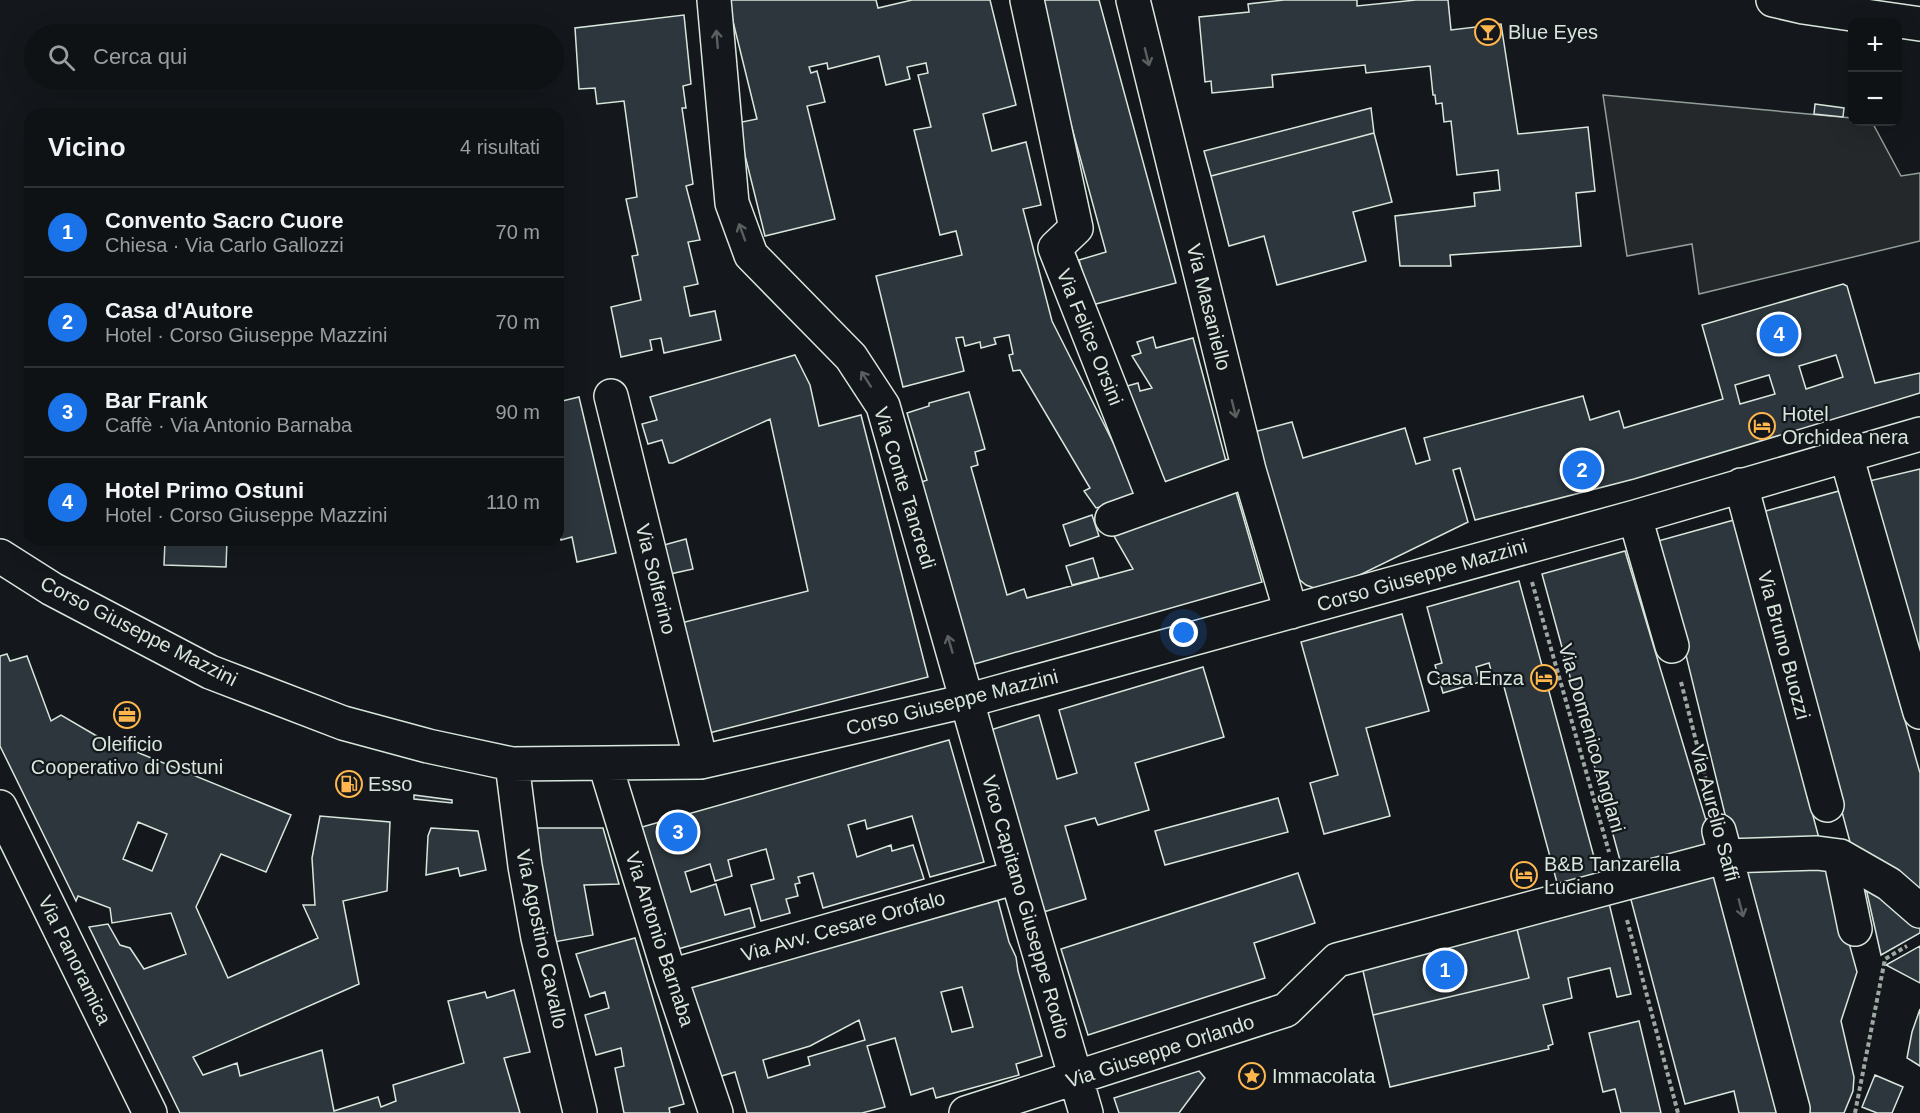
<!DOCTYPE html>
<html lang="it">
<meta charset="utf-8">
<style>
:root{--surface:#0f1215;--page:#1d2022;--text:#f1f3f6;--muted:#9b9ea0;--line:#2f3234;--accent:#1a73e8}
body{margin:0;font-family:Arial,sans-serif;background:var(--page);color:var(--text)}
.controls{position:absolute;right:18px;top:18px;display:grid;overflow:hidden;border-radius:12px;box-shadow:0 6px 24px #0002}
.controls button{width:54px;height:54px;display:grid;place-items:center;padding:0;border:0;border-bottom:2px solid var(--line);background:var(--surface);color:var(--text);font:30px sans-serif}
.you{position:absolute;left:1184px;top:633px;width:21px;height:21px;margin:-15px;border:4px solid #fff;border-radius:50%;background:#1a73e8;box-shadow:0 0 0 9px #1a73e833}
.badge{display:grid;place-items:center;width:39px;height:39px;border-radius:50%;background:var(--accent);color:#fff;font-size:20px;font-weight:700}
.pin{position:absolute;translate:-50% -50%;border:3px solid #fff;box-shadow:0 2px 6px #0006}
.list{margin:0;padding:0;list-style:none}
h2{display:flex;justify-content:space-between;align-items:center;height:78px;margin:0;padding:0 24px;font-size:26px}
h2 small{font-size:20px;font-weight:400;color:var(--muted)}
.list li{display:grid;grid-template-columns:39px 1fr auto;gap:18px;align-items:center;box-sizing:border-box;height:90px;padding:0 24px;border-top:2px solid var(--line)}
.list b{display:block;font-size:22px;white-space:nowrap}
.list p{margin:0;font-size:20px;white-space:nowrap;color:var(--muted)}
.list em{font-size:20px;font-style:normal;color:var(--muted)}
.icon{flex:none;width:33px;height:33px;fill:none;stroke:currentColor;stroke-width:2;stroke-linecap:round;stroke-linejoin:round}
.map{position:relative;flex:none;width:1920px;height:1113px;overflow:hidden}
.search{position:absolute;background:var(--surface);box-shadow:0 6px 24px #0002;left:24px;top:24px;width:540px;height:66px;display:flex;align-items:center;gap:15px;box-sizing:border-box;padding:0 21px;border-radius:33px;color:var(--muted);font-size:22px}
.panel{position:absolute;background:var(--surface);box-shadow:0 6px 24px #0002;left:24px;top:108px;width:540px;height:438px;border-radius:18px}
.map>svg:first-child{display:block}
.parking{fill:#24282b;stroke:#939e99;stroke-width:1.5}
.building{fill:#2c363c;stroke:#d8e6dc;stroke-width:1.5;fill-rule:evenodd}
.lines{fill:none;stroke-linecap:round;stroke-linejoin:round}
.minor-casing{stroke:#d8e6dc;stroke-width:36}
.major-casing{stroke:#d8e6dc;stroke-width:36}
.path{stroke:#9da8a2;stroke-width:4;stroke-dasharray:4.5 3;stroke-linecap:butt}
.minor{stroke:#14181c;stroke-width:33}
.major{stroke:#14181c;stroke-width:33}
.oneway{stroke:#59605f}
.labels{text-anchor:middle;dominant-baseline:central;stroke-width:4.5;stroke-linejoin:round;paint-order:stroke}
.poi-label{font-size:20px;fill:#d8e6dc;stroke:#14181c;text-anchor:start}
.street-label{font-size:20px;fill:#d8e6dc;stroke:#14181c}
</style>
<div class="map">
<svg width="1920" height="1113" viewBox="0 0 1920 1113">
<rect width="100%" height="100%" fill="#14181c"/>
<path class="parking" d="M1603,95l249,23v4h20l29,54 19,-3v68l-221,53 -7,-50 -65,12z"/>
<path class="building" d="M732,0h144l2,8 34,-8h78l26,105 -33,9 9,37 34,-9 15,63 -18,4 29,112 88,175 -44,12 -12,-17 6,-3 -70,-118 -7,1 -4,-16 4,-1 -4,-19 -15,3 2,6 -15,4 -1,-6 -15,4 -2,-9 -7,1 8,33 -61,16 -27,-111 86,-21 -6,-24 -16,4 -26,-105 17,-3 -13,-52 10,-2 -2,-10 -19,4 3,12 -24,6 -7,-29 -51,13 -1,-6 -18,4 2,6 6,-2 8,31 -18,4 28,113 -70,17 -28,-113 20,-4 -29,-118z
M1037,0h62l77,283 -84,22 -13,-45 27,-8z
M1284,0h73v6l59,-6h32l3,30 50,-6 17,110 70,-7 7,64 -19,2 5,53 -131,9 1,11h-51l-5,-50 80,-10 -1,-13 26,-3 -2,-20 -41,5 -6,-54 -7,1 -2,-19 -6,1 -1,-9h-2l-3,-29 -64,7 -1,-8 -93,10 1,12 -61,6 -1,-12 -6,1 -6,-65 50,-5 -1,-8z
M684,15l7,69 -8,2 3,22h-4l11,76 -7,2 14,54 -12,2 10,42 -14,3 6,29 25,-5 6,29 -57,13 -3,-15 -11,2 2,10 -31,7 -10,-50 30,-7 -9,-44 6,-1 -12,-56 11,-2 -13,-96 -27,3 -2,-16 -16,1 -4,-61z
M1815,104l29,4 -1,9 -29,-3z
M1371,108l3,25 -163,43 -7,-25z
M1374,133l18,69 -39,10 13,49 -89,24 -13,-49 -35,10 -18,-70z
M1843,284l4,2 28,97 45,-10v20l-286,86 -159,41 -15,-52 -7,2 15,52 -143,70 -19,-7 -16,-13 -40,-139 42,-11 11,36 102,-30 11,36 14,-4 -6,-22 159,-42 7,24 29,-9 5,17 99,-29 -21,-74zM1836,355l7,22 -37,12 -7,-23zM1769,375l6,19 -35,10 -5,-19z
M1153,337l3,11 37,-10 34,127 -66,24 -48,-99 25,-7 2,8 12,-3 -20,-32 9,-3 -4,-11z
M795,355l15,30 9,41 42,-11 67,262 -223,57 -28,-110 131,-33 -38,-172 -97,44h-4l-7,-23 -14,4 -6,-20 15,-4 -7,-23z
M969,392l16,57 -10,3 3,13 -7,2 36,128 17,-6 3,9 106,-29 -22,-38 123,-46 28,97 -291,83 -52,-182 8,-3 -20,-67 22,-7v-3z
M579,397l37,156 -39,9 -5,-25 -11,3 -3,-12v-126z
M1920,469v213l-55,-200z
M1839,491l81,282v125l-66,-41 -92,-345z
M1092,515l7,21 -29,10 -7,-21z
M1734,520l86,322 -87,5 -75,-306z
M686,539l7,30 -23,5 -6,-29z
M165,540h62l-1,27 -62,-2z
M1625,551l89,296 -91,24 -81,-297z
M1093,558l6,20 -27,7 -6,-19z
M1519,581l81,298 -41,11 -56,-207 -8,2 -6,-22 -13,4 4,15 -37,11 -8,-28 7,-2 -15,-56z
M1402,614l27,97 -63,17 24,88 -66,18 -14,-51 28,-8 -37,-133z
M7,654l3,7 17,-5 24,65 10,-6 34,20 196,80 -25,57 -45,-18 -25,53 32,71 90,-40 -15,-33h12l-3,-47 8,-42 70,6 -3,69 -44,10 16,83 -166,73 10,18 34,-12 3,13 82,-26 12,61 44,-14 3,10 15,-6 -3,-16 71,-22 -16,-62 37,-9 2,6 27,-8 16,62 -26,6 16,55h-340l-91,-186 19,-3 12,21 10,3 14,21 42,-15 -15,-41 -59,10 -2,-15 -32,-12 -2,5 -76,-155v-90zM138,822l29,12 -15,37 -29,-12z
M1203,667l21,70 -89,26 14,47 -51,15 -3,-7 -30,8 21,73 -49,15 -53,-182 55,-17 18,64 20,-6 -18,-63z
M949,740l35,122 -54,15 -18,-61 -45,13 -2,-9 -17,5 9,32 34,-12 1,6 21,-6 11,34 -101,29 -10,-35 -15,4 2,6 -5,1 3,12 -12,3 4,14 -29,8 -10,-36 23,-6 -8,-30 -38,11 4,16 -17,5 -5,-17 -25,8 6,20 25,-8 9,31 25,-7 5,19 -77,22 -36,-122z
M414,795l38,5v3l-38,-4z
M1278,798l10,34 -123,33 -10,-34z
M431,828l47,3 8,39 -26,6 -2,-8 -32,7 2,-39z
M530,828h73l16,56 -35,1 9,50 -39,7z
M1828,867l29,105 -16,49 13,56 -1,14 -9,22h-36l-68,-243z
M1298,873l17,50 -61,20 11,35 -177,57 -27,-86z
M1717,873l64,240h-42l-5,-22 -49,13 -55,-208z
M1865,884l55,42v7l-39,22z
M997,897l12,45 7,15 2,14 24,85 -26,8 3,11 -83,23 -3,-10 -22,7 -16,-57 -28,8 18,61 -23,6h-115l-12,-41 -20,6 -26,-93zM962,987l11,40 -21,5 -11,-40zM859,1020l6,20 -57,17 2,8 -42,13 -5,-18 47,-14z
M1609,903l22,91 -14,3 -7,-29 -42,10 4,20 -29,7 10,39 -5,2 1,3 -159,38 -17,-72 156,-37 -13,-53z
M1516,925l13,53 -156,37 -12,-53z
M635,938l49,166 -15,4 1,5h-46l-9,-45 9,-2 -3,-18 -25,7 -11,-40 24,-7 -4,-16 -15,5 -14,-43z
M1920,946v37l-34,-18z
M1920,1009v57l-13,-8 5,-26z
M1639,1021l22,92h-40l-6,-24 -12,3 -14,-59z
M1199,1071l6,7 -26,35h-60l-5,-15z
M1875,1075l28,12 -11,26h-15l-15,-6z"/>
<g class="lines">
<defs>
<path id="minor" d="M714,0l18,203 19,52 100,102 32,49 134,471 69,236
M1027,0l49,228 -21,20 100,254
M1133,0l116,470 42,142
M1773,0l30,7 117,17
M611,396l90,366
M1846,455l74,257
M1741,485l86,320
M1635,517l37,129
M1112,519l137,-49
M0,556l52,33 158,83 133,51 85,23 84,18 189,-2 265,-61 669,-184 285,-83
M512,764l13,102 13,72 42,174
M605,764l65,212 46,137
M1719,831l74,278
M1840,856l15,73
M670,976l347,-99
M966,1113l320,-103 51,-50 390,-104 90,-3 23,3 49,28 31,27"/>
<path id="major" d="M0,807l150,306"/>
</defs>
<use href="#minor" class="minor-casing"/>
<use href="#major" class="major-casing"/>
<path class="path" d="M1532,582l77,270
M1681,682l29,114
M1627,920l51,193
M1855,1113l30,-154 22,-13"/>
<use href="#minor" class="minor"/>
<use href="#major" class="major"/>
</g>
<defs><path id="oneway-shaft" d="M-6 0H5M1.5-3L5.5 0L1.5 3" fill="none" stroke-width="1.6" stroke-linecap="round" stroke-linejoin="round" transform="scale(1.5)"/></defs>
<g class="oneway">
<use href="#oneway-shaft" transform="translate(717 39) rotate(-95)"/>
<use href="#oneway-shaft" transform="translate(1147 57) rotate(76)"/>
<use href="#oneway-shaft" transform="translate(742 232) rotate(-110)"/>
<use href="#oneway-shaft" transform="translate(866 379) rotate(-123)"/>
<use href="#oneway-shaft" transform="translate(1234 409) rotate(76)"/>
<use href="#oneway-shaft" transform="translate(950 644) rotate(-106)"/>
<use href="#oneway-shaft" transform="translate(1741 908) rotate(75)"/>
</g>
<defs>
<symbol id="bar-ring" viewBox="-11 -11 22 22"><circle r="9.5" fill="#14181c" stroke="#ffb74d" stroke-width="1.5"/><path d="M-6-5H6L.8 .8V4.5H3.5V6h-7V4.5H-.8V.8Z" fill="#ffb74d"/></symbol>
<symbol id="hotel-ring" viewBox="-11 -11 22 22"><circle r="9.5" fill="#14181c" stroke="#ffb74d" stroke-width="1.5"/><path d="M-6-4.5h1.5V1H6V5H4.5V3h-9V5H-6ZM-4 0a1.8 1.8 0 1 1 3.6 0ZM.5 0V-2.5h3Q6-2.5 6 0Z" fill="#ffb74d"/></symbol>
<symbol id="office-ring" viewBox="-11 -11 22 22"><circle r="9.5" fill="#14181c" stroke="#ffb74d" stroke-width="1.5"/><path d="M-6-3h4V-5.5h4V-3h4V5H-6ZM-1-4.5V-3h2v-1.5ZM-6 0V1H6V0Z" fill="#ffb74d"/></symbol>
<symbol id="fuel-ring" viewBox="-11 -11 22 22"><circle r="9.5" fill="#14181c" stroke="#ffb74d" stroke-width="1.5"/><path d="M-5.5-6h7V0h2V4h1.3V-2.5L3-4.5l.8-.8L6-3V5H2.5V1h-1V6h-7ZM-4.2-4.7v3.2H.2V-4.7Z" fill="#ffb74d"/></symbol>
<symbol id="sight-ring" viewBox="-11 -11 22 22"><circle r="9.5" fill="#14181c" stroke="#ffb74d" stroke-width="1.5"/><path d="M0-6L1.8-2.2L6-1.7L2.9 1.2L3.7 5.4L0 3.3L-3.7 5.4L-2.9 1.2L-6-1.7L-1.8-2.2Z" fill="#ffb74d"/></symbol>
</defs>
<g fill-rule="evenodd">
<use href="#bar-ring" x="1473" y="17" width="30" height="30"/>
<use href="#hotel-ring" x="1747" y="411" width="30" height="30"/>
<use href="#hotel-ring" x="1529" y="663" width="30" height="30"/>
<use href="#office-ring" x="112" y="700" width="30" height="30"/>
<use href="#fuel-ring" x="334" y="769" width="30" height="30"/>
<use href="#hotel-ring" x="1509" y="860" width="30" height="30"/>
<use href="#sight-ring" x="1237" y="1061" width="30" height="30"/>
</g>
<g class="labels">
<g class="poi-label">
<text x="1508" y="32">Blue Eyes</text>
<text x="1782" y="414">Hotel<tspan x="1782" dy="23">Orchidea nera</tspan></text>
<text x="1524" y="678" text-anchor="end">Casa Enza</text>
<text x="127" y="744" text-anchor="middle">Oleificio<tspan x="127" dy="23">Cooperativo di Ostuni</tspan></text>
<text x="368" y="784">Esso</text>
<text x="1544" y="864">B&amp;B Tanzarella<tspan x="1544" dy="23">Luciano</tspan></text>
<text x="1272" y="1076">Immacolata</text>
</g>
<g class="street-label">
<text transform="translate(1209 307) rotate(76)">Via Masaniello</text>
<text transform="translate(1090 337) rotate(68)">Via Felice Orsini</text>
<text transform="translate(905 488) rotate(73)">Via Conte Tancredi</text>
<text transform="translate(1422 575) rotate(-16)">Corso Giuseppe Mazzini</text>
<text transform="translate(656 579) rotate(76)">Via Solferino</text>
<text transform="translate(139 631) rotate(27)">Corso Giuseppe Mazzini</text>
<text transform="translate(1784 645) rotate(75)">Via Bruno Buozzi</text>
<text transform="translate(952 702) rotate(-14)">Corso Giuseppe Mazzini</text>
<text transform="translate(1592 738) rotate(74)">Via Domenico Anglani</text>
<text transform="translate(1715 813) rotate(75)">Via Aurelio Saffi</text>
<text transform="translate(1026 907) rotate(74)">Vico Capitano Giuseppe Rodio</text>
<text transform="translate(843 926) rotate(-16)">Via Avv. Cesare Orofalo</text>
<text transform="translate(542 939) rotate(78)">Via Agostino Cavallo</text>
<text transform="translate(660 939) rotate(72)">Via Antonio Barnaba</text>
<text transform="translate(75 960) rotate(64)">Via Panoramica</text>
<text transform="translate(1160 1051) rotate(-18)">Via Giuseppe Orlando</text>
</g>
</g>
</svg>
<div class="controls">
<button>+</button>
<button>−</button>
</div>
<div class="you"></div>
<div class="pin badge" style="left:1445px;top:970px">1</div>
<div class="pin badge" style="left:1582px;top:470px">2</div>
<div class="pin badge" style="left:678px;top:832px">3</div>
<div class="pin badge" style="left:1779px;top:334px">4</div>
<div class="search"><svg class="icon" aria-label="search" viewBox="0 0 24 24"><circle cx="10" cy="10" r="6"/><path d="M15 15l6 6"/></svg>Cerca qui</div>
<section class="panel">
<h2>Vicino<small>4 risultati</small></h2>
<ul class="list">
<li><span class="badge">1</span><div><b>Convento Sacro Cuore</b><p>Chiesa · Via Carlo Gallozzi</p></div><em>70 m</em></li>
<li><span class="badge">2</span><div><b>Casa d'Autore</b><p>Hotel · Corso Giuseppe Mazzini</p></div><em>70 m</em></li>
<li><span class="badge">3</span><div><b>Bar Frank</b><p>Caffè · Via Antonio Barnaba</p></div><em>90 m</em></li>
<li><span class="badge">4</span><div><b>Hotel Primo Ostuni</b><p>Hotel · Corso Giuseppe Mazzini</p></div><em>110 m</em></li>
</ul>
</section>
</div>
